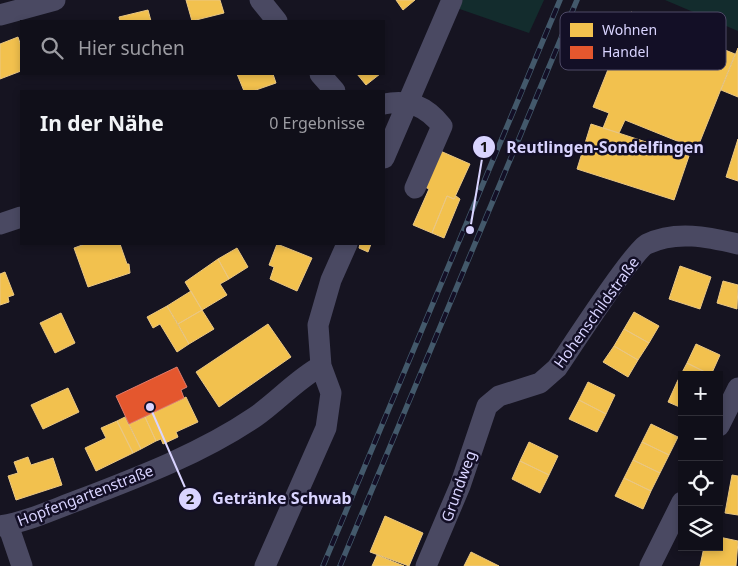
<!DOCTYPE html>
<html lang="de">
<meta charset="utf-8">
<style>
:root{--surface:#100f19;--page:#191822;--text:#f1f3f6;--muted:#9c9ca2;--line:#302f38}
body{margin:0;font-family:"Noto Sans",sans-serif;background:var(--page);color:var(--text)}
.controls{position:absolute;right:15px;bottom:15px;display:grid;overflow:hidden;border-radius:0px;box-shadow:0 2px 8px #0003}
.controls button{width:45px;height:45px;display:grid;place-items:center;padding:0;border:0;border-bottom:1px solid var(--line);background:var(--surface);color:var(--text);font:25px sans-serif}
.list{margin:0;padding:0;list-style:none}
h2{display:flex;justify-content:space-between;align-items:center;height:65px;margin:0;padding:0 20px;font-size:21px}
h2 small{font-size:16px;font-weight:400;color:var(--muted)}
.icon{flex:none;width:28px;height:28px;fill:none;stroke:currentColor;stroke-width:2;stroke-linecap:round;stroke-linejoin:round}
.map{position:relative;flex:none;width:738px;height:566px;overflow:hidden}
.search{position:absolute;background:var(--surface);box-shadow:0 2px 8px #0003;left:20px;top:20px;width:365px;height:55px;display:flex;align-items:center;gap:12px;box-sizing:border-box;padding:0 18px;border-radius:0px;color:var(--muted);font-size:19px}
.panel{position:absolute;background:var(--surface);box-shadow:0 2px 8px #0003;left:20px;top:90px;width:365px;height:155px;border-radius:0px}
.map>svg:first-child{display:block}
.green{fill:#132c2d}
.homes{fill:#f2c14e;stroke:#eac783}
.shops{fill:#e4572e;stroke:#e17c6d}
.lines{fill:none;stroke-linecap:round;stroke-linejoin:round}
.minor{stroke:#4a4962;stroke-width:21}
.rail-casing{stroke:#43596b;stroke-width:5.5}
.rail{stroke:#130f26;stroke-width:4;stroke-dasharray:11;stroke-linecap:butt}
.labels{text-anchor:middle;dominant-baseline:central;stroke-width:5;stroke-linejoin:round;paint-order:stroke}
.street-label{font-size:15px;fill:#d9d4ff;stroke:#130f26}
.key{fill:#130f26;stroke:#4e4a67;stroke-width:1}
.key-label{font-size:14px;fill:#d9d4ff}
.leader{fill:none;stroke:#d9d4ff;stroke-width:2}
.callout-dot{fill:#d9d4ff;stroke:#130f26;stroke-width:2}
.mark-label{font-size:15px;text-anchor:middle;font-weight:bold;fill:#111}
.callout-label{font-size:16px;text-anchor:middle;font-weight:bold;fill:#d9d4ff;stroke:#130f26;stroke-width:5;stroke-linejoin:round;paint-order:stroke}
</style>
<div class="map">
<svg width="738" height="566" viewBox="0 0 738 566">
<rect width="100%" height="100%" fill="#161421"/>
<path class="green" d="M454,0h90l-15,33 -78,-27z
M665,0h73v31z"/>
<path class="homes" d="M186,0h34l4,13 -32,8z
M396,0h19l-12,10z
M148,10l3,11h-31l-1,-4z
M631,12l104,42 -38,95 -72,-29 -6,13 -16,-5 6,-15 -16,-6z
M18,37l3,9v25l-21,8v-35z
M738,48v49l-17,-7z
M237,74h36l3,9 -23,8h-9z
M357,74h23l-14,11z
M591,124l98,32 -15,44 -97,-31z
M738,139v42l-12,-4z
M438,150l32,14 -16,35 -7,-3 -15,37 -19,-8 16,-36 -6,-3z
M447,196l7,3 2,-3 4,3 -16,39 -12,-5z
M85,244h35l7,20h2l1,9 -42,14 -14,-39z
M277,244l35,14 -15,33 -27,-12 4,-12 -5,-2z
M360,244h11l-3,8 -9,-4z
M237,248l11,19 -19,12 -11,-20z
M218,259l11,20 -9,5 7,11 -25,15 -17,-28z
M680,266l31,11 -11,32 -31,-10z
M5,272l9,23 -6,2 1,5 -9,3v-31z
M723,281l15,4 -1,24 -20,-6z
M191,291l11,19 -24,14 -11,-18z
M167,306l22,38 -12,8 -17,-28 -7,4 -6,-11z
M202,310l12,19 -25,15 -11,-20z
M634,312l25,14 -10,17 -25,-14z
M61,313l14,30 -20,10 -15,-30z
M268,324l23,33 -72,50 -23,-35z
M624,329l25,14 -11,17 -24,-14z
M696,344l24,11 -9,20 -24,-12z
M614,346l24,14 -10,17 -25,-15z
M687,363l24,12h-29v10l-5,-3z
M588,382l27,13 -9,19 -27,-14z
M677,382l5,3v23l-14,-6z
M68,388l11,24 -36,17 -12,-24z
M186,397l12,25 -22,10 2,5 -15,7 -2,-5 -5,2 -11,-24z
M579,400l27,14 -9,18 -28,-13z
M125,417l16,32 -8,4 -16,-32z
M145,417l11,24 -15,8 -12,-25z
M117,421l16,32 -37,18 -11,-23 21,-10 -5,-10z
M651,424l27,13 -9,18 -27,-13z
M529,442l29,14 -9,19 -29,-14z
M642,442l27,13 -9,18 -27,-13z
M28,457l3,8 22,-7 9,27 -46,15 -8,-24 10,-3 -4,-11z
M633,460l27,13 -9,18 -27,-13z
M520,461l29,14 -9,18 -28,-14z
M732,475l6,1v39l-13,-2z
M624,478l27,13 -8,18 -28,-13z
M385,516l38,17 -14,33 -39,-14z
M719,537l19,4 -2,25h-36l4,-19h15z
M471,552l28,14h-35z
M377,555l27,11h-32z"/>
<path class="shops" d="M177,367l10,20 -6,3 3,8 -55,26 -13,-28z"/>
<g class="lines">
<path class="minor" d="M260,0l17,21
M0,15l55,-15
M320,74l15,17
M384,104c25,-5 42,2 58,22l-27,62
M384,158l68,-158
M0,224l21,-7
M719,426l19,-38
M8,525l14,41
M0,526c27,-4 54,-17 79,-26 60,-23 123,-47 176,-83 23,-16 41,-37 66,-51
M265,566l61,-138 5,-35 -10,-27 -3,-41 13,-45 16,-36
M426,566l34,-80 27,-80 12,-10 41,-13 17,-15c13,-19 77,-118 90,-124 29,-14 61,-7 91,0
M650,566l32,-64"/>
<defs>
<path id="rail" d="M323,566l237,-566
M340,566l237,-566"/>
</defs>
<use href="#rail" class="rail-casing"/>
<use href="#rail" class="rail"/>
</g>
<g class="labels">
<g class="street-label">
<text transform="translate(596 312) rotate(-54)">Hohenschildstraße</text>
<text transform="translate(458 486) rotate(-70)">Grundweg</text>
<text transform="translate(85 495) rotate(-21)">Hopfengartenstraße</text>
</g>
</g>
<rect x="560" y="12" width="166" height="58" rx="8" class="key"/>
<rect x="570" y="23" width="23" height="14" fill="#f2c14e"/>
<rect x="570" y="46" width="23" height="13" fill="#e4572e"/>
<g class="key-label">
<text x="602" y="35">Wohnen</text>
<text x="602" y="57">Handel</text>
</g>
<path class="leader" d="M470 230L484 147M150 407L190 499"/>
<g class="callout-dot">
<circle cx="470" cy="230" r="5"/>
<circle cx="150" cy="407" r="5"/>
<circle cx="484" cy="147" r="12"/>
<circle cx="190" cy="499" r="12"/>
</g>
<g class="mark-label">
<text x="484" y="152">1</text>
<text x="190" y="504">2</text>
</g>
<g class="callout-label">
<text x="605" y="153">Reutlingen-Sondelfingen</text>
<text x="282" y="504">Getränke Schwab</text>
</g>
</svg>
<div class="controls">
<button>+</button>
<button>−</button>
<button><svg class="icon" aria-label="locate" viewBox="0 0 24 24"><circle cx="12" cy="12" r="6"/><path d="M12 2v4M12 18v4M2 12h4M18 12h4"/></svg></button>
<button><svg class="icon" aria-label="layers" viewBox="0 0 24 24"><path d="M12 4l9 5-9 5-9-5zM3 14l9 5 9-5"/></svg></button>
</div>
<div class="search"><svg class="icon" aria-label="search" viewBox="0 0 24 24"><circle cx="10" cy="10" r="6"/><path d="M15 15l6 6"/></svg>Hier suchen</div>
<section class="panel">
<h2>In der Nähe<small>0 Ergebnisse</small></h2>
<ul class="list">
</ul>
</section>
</div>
